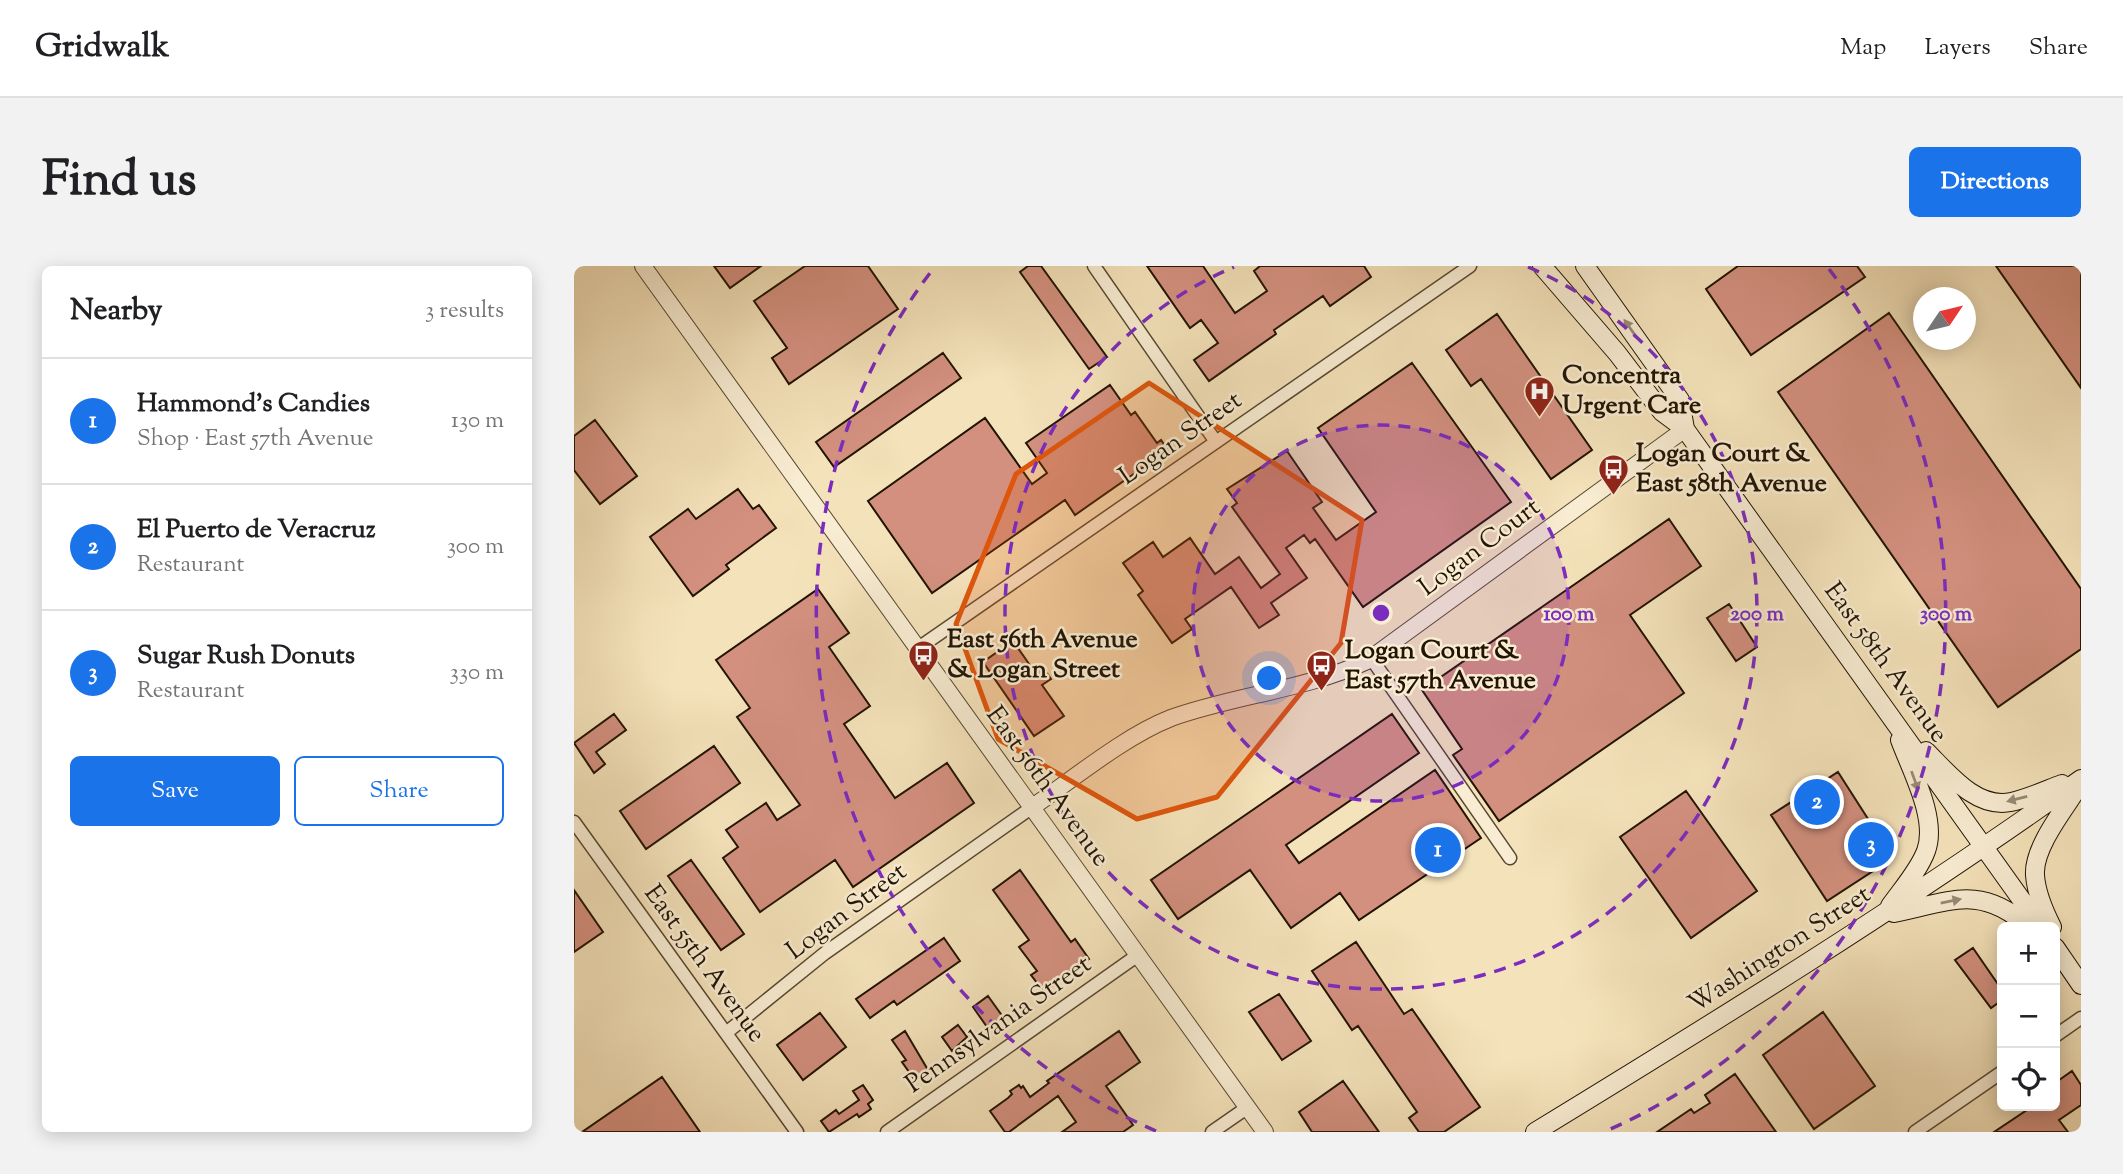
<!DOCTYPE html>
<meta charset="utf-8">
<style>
:root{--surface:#fff;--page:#f2f2f2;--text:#202124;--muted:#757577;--line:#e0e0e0;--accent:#1a73e8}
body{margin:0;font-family:"Sorts Mill Goudy",serif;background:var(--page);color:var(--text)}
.controls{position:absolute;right:21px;bottom:21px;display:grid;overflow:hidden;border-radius:10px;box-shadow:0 4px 18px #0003}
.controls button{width:63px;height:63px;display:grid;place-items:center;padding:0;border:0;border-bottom:2px solid var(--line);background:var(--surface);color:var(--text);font:35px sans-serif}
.compass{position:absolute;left:1339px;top:21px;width:63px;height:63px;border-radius:50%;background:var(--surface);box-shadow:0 4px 18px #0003;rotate:55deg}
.you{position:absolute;left:696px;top:413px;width:24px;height:24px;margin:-18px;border:5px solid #fff;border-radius:50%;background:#1a73e8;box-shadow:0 0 0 10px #1a73e833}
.badge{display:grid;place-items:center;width:46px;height:46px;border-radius:50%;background:var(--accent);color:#fff;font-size:23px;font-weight:700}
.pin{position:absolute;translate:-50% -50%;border:4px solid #fff;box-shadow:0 2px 7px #0006}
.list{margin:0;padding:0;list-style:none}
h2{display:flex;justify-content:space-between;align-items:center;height:91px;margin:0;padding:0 28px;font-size:30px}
h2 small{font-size:23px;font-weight:400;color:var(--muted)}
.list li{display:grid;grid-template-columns:46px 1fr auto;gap:21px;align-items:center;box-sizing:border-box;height:126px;padding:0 28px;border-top:2px solid var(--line)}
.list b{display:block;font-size:26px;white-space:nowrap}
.list p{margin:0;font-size:23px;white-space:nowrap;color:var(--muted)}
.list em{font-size:23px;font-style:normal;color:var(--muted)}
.actions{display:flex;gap:14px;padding:21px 28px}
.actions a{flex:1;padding:16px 0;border:2px solid var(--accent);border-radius:10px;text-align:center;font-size:24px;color:var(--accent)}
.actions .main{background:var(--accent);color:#fff}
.icon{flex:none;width:38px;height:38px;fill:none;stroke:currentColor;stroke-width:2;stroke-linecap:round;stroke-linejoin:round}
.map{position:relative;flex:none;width:1507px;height:866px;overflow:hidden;border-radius:10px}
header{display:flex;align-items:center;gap:42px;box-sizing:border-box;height:98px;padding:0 35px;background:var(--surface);border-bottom:2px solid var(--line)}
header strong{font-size:33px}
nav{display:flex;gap:38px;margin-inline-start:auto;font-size:24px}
.intro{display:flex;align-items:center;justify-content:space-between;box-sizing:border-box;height:168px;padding:0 42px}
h1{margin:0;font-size:49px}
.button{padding:18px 32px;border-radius:10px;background:var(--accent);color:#fff;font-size:24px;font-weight:700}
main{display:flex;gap:42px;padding:0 42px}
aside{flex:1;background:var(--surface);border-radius:10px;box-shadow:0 4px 18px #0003}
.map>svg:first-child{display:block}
.building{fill:#d3907f;stroke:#211404;stroke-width:2}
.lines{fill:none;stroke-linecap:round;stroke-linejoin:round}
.minor-casing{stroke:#564832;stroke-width:15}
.tertiary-casing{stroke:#564832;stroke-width:18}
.secondary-casing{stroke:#211404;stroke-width:20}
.minor{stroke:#f8ecd2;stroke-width:12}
.tertiary{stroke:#f8ecd2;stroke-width:16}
.secondary{stroke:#f8ecd2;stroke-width:18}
.oneway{fill:#978b75}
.marked{fill:#de560c;fill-opacity:0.2;stroke:#de560c;stroke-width:5;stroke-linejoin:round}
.ring{fill:none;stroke:#7b2cbf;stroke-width:3.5;stroke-dasharray:12 9}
.labels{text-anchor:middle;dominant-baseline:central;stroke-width:5;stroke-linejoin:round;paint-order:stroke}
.poi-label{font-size:26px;font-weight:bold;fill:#211404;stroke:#f8ecd2;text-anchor:start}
.street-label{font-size:26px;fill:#211404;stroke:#f8ecd2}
.centre{fill:#7b2cbf;stroke:#f8ecd2;stroke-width:3.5}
.ring-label{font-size:21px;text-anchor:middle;font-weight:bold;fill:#7b2cbf;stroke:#f8ecd2;stroke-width:5;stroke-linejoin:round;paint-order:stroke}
</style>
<header>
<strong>Gridwalk</strong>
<nav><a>Map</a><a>Layers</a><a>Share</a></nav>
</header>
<div class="intro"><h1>Find us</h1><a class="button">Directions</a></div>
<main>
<aside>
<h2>Nearby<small>3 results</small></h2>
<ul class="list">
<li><span class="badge">1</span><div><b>Hammond's Candies</b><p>Shop · East 57th Avenue</p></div><em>130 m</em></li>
<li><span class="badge">2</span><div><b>El Puerto de Veracruz</b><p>Restaurant</p></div><em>300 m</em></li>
<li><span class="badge">3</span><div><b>Sugar Rush Donuts</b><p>Restaurant</p></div><em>330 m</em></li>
</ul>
<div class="actions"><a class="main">Save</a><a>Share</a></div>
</aside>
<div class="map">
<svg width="1507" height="866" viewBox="0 0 1507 866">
<rect width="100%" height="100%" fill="#f4e2ba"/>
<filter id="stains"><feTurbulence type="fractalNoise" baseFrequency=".00286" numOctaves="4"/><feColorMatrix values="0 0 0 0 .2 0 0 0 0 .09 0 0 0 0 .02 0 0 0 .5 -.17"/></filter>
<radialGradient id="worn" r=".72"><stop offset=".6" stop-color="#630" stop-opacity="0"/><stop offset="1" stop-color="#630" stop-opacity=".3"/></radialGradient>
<path class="building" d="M140,0h47l-31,22z
M231,0h63l30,43 -109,75 -17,-26 15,-10 -33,-47z
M454,0h13l66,91 -18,12 -69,-97z
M573,0h56l32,47 32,-22 -13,-20 6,-5h104l7,11 -41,29 -7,-10 -49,34 2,4 -67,47 -15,-21 24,-17 -17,-23 -11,8z
M1164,0h119l8,11 -114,78 -45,-66z
M1422,0h85v122z
M1315,47l192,276v60l-83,58 -220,-315z
M923,48l95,136 -41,29 -70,-100 -10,7 -25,-36z
M369,87l18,25 -127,89 -18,-25z
M838,97l99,139 -148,105 -48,-68 -5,4 -6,-8 -18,13 21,30 -36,25 8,12 -20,13 -28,-41 -46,32 7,10 -20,14 -34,-48 5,-4 -20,-28 30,-21 10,15 27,-19 25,36 24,-17 22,31 19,-14 -48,-67 5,-4 -10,-14 60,-38 35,51 -9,6 23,32 40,-28 -58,-84z
M536,119l21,30 4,-3 22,31 4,-3 7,10 -93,65 -10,-15 -133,93 -64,-92 117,-83 47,66 15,-11 -21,-30z
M21,154l42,56 -37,28 -26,-34v-34z
M164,223l15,20 6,-4 17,23 -50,37 3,4 -36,27 -43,-59 38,-28 8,10z
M1095,253l32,47 -71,49 54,78 -185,128 -46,-66 9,-6 -40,-59z
M244,323l31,44 -20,14 41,59 -26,18 51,74 52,-35 27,40 -121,84 -18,-27 -75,52 -37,-54 15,-11 -12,-17 40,-27 11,17 23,-15 -63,-88 13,-9 -34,-48z
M1155,338l28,43 -21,14 -29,-43z
M439,375l21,30 8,-5 9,13 -9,6 22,31 -30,20 -51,-74z
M40,448l12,16 -30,22 9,12 -11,9 -20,-30z
M818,448l27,39 -133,92 13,18 136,-93 46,68 -122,82 -19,-27 -49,35 -41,-58 -72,49 -27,-39z
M140,480l26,37 -94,66 -26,-38z
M1264,506l55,86 -66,43 -56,-86z
M1112,525l71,100 -66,47 -71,-101z
M117,594l53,74 -23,16 -53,-74z
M446,604l51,72 4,-3 14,20 -33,21 1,2 -13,10 -13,-17 6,-4 -18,-24 10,-7 -36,-50z
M0,624l29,42 -29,20z
M370,672l16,23 -63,44 -3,-4 -24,17 -14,-19z
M782,676l48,72 8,-5 68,98 -36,25h-25l-10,-14 8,-6 -59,-86 -6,4 -40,-59z
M1399,682l29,42v10l-11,8 -36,-48z
M705,728l32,47 -29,19 -33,-48z
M414,730l15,21 -16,10 -14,-20z
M1249,746l52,74 -61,43 -51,-74z
M246,747l26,34 -43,33 -26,-35z
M384,759l9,12 -15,14 -10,-14z
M331,765l23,39 -14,9 -12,-17 4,-2 -14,-20z
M545,765l21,31 -34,24 27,39 -10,7h-61l14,-10 -18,-26 -49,36h-4l-15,-21 18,-13 4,-4 -2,-3 9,-6 2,3 2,-2 7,11 19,-14 -2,-2z
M1498,805l9,14v20l-22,15 9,12h-74l39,-26h22v-23z
M1161,808l41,58h-119l34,-23 3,4 16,-10 -5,-8z
M88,811l38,55h-118z
M769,815l36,51h-67l-13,-20z
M289,819l10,15 -5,4 3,5 -12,8 -2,-3 -28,18 -8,-11 15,-11 3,4 20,-14 -6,-9z"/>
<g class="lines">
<defs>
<path id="minor" d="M520,0l122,176
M343,383l553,-383
M797,392l139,200
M0,556l223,310
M152,767l99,-80 206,-145
M1481,770l26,-18
M313,866l251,-177
M638,866l36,-25
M1341,866l87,-60"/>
<path id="tertiary" d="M69,0l622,866
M457,542c42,-29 94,-72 140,-90 64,-23 134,-28 196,-57l318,-232"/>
<path id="secondary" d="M968,0l75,87 45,59 23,17 356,498
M1011,0l95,134 5,29
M1352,485c23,23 50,58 85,51 18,-4 35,-12 51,-18
M1316,640c12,-17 29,-36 36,-55 12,-32 -15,-81 -26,-111
M1320,647c57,-12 87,-29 135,14
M1478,661c-8,-16 -16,-34 -17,-52 -2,-28 31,-68 46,-92
M1481,681l26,38
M961,866c185,-113 369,-227 546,-353"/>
</defs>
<use href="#minor" class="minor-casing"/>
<use href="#tertiary" class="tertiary-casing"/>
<use href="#secondary" class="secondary-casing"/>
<use href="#minor" class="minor"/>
<use href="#tertiary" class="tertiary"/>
<use href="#secondary" class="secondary"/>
</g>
<defs><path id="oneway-solid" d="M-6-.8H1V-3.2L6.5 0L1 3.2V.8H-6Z" transform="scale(1.75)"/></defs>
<g class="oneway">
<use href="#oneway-solid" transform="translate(1056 62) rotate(-125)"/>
<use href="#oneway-solid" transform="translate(1341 515) rotate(70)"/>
<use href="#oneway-solid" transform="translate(1443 533) rotate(166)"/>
<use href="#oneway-solid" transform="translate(1377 635) rotate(-11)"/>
</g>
<path class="marked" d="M575,117l213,137 -21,123 -124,154 -80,22 -139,-80 -42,-115 60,-150z"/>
<circle cx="807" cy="347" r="188" fill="#7b2cbf" fill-opacity=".12"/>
<g class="ring">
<circle cx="807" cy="347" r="188"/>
<path d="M954 1A376 376 0 1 1 660 1"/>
<path d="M582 865A565 565 0 0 1 359 3M1255 3A565 565 0 0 1 1032 865"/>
</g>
<defs>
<symbol id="hospital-pin" viewBox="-11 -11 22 30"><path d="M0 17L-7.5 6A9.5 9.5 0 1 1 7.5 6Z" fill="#8f2418" stroke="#f8ecd2"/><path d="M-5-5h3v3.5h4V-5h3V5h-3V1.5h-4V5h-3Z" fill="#fff"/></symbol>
<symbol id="bus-pin" viewBox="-11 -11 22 30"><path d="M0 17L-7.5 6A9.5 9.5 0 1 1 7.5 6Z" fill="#8f2418" stroke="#f8ecd2"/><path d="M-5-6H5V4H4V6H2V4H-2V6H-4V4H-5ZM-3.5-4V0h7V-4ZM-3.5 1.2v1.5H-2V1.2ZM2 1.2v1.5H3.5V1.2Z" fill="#fff"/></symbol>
</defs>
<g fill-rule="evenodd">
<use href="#hospital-pin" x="948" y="108" width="35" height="47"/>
<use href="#bus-pin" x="1022" y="186" width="35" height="47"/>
<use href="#bus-pin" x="332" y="372" width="35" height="47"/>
<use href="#bus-pin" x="730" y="382" width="35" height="47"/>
</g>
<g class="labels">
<g class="poi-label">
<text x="988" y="110">Concentra<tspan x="988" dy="30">Urgent Care</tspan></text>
<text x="1062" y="188">Logan Court &amp;<tspan x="1062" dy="30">East 58th Avenue</tspan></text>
<text x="373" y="374">East 56th Avenue<tspan x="373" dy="30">&amp; Logan Street</tspan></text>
<text x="771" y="385">Logan Court &amp;<tspan x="771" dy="30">East 57th Avenue</tspan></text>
</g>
<g class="street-label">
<text transform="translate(607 173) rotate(-35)">Logan Street</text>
<text transform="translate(906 282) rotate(-37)">Logan Court</text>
<text transform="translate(1311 397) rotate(54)">East 58th Avenue</text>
<text transform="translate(473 521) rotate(54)">East 56th Avenue</text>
<text transform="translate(273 646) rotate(-37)">Logan Street</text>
<text transform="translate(1206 684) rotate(-33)">Washington Street</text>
<text transform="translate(130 698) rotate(54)">East 55th Avenue</text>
<text transform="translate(425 759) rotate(-35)">Pennsylvania Street</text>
</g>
</g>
<circle cx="807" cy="347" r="10" class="centre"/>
<g class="ring-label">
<text x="995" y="354">100 m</text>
<text x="1183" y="354">200 m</text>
<text x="1372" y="354">300 m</text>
</g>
<rect width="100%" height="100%" filter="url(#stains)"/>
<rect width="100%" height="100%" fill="url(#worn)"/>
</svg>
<div class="controls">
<button>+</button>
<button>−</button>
<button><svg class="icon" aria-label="locate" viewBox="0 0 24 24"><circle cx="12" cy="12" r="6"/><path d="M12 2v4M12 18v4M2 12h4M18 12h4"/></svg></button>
</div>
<svg class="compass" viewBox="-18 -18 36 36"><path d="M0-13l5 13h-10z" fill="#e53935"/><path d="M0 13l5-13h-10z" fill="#757577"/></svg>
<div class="you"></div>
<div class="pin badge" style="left:864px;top:584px">1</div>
<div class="pin badge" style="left:1243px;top:536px">2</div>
<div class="pin badge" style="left:1297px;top:579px">3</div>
</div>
</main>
